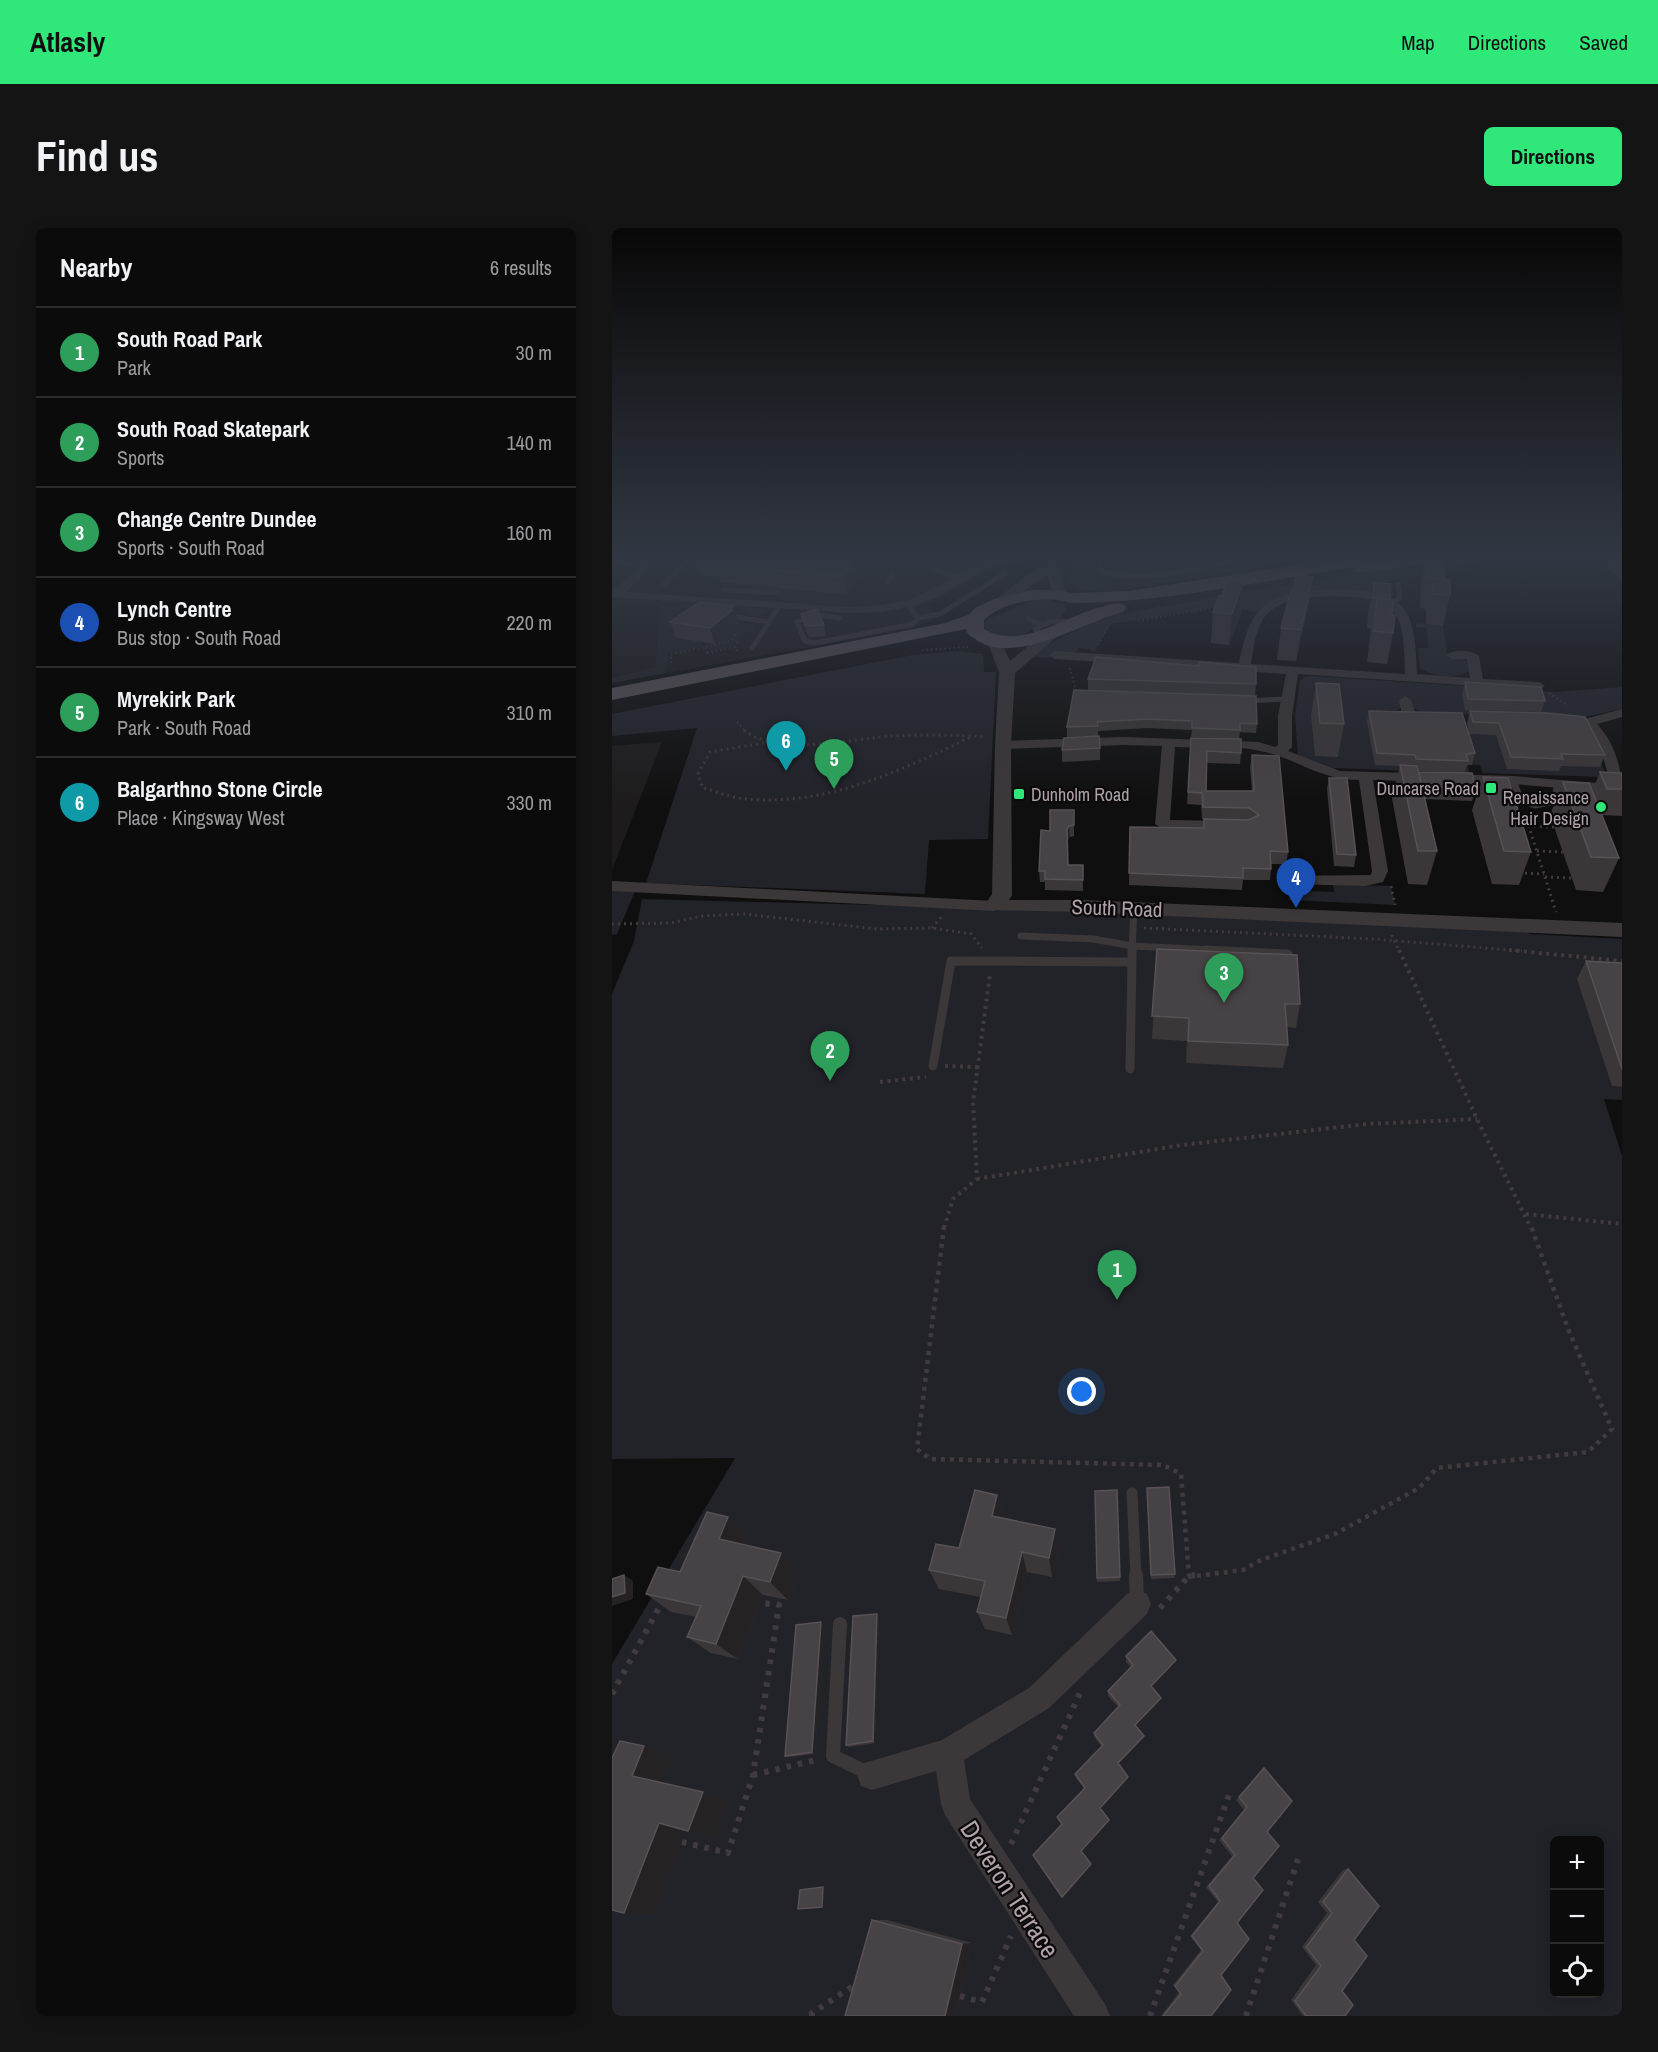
<!DOCTYPE html>
<meta charset="utf-8">
<style>
:root{--surface:#0c0b0b;--page:#151414;--text:#f1f3f6;--muted:#9a9b9d;--line:#2c2b2c;--accent:#30e77a}
body{margin:0;font-family:"Archivo Narrow",sans-serif;background:var(--page);color:var(--text)}
.controls{position:absolute;right:18px;bottom:18px;display:grid;overflow:hidden;border-radius:9px;box-shadow:0 3px 15px #0003}
.controls button{width:54px;height:54px;display:grid;place-items:center;padding:0;border:0;border-bottom:2px solid var(--line);background:var(--surface);color:var(--text);font:30px sans-serif}
.you{position:absolute;left:470px;top:1164px;width:21px;height:21px;margin:-15px;border:4px solid #fff;border-radius:50%;background:#1a73e8;box-shadow:0 0 0 9px #1a73e833}
.badge{display:grid;place-items:center;width:39px;height:39px;border-radius:50%;background:var(--accent);color:#fff;font-size:20px;font-weight:700}
.pin{position:absolute;translate:-50% -50px;filter:drop-shadow(0 2px 3px #0008)}
.pin::after{content:'';position:absolute;top:32px;width:21px;height:18px;background:inherit;clip-path:polygon(0 0,100% 0,50% 100%)}
.list{margin:0;padding:0;list-style:none}
h2{display:flex;justify-content:space-between;align-items:center;height:78px;margin:0;padding:0 24px;font-size:26px}
h2 small{font-size:20px;font-weight:400;color:var(--muted)}
.list li{display:grid;grid-template-columns:39px 1fr auto;gap:18px;align-items:center;box-sizing:border-box;height:90px;padding:0 24px;border-top:2px solid var(--line)}
.list b{display:block;font-size:22px;white-space:nowrap}
.list p{margin:0;font-size:20px;white-space:nowrap;color:var(--muted)}
.list em{font-size:20px;font-style:normal;color:var(--muted)}
.icon{flex:none;width:33px;height:33px;fill:none;stroke:currentColor;stroke-width:2;stroke-linecap:round;stroke-linejoin:round}
.map{position:relative;flex:none;width:1010px;height:1788px;overflow:hidden;border-radius:9px}
header{display:flex;align-items:center;gap:36px;box-sizing:border-box;height:84px;padding:0 30px;background:var(--accent);color:#111}
header strong{font-size:28px}
nav{display:flex;gap:33px;margin-inline-start:auto;font-size:21px}
.intro{display:flex;align-items:center;justify-content:space-between;box-sizing:border-box;height:144px;padding:0 36px}
h1{margin:0;font-size:42px}
.button{padding:15px 27px;border-radius:9px;background:var(--accent);color:#111;font-size:21px;font-weight:700}
main{display:flex;gap:36px;padding:0 36px}
aside{flex:1;background:var(--surface);border-radius:9px;box-shadow:0 3px 15px #0003}
.map>svg:first-child{display:block}
.built{fill:#1d1b1b}
.green{fill:#222329;fill-rule:evenodd}
.lines{fill:none;stroke-linecap:round;stroke-linejoin:round}
.path-far4{stroke:#413a3e;stroke-width:2;stroke-dasharray:1.5 3;stroke-linecap:butt}
.path-far3{stroke:#413a3e;stroke-width:3;stroke-dasharray:2 4;stroke-linecap:butt}
.path-far2{stroke:#413a3e;stroke-width:4;stroke-dasharray:3 4.5;stroke-linecap:butt}
.path-far1{stroke:#413a3e;stroke-width:4.5;stroke-dasharray:4 5;stroke-linecap:butt}
.path{stroke:#413a3e;stroke-width:6;stroke-dasharray:4.5 7;stroke-linecap:butt}
.service-far4{stroke:#3c3739;stroke-width:5}
.service-far3{stroke:#3c3739;stroke-width:7}
.service-far2{stroke:#3c3739;stroke-width:9}
.service-far1{stroke:#3c3739;stroke-width:11}
.service{stroke:#3c3739;stroke-width:14}
.minor{fill:#3c3739;fill-rule:evenodd}
.tertiary{fill:#3c3739;fill-rule:evenodd}
.trunk{fill:#5d5458;fill-rule:evenodd}
.wall{fill:#3b3739}
.shaded-wall{fill:#242223}
.building{fill:#474245;stroke:#585155;stroke-width:1.5}
.poi-dot{fill:#30e77a;stroke:#0b0a0a;stroke-width:2}
.labels{text-anchor:middle;dominant-baseline:central;stroke-width:4.5;stroke-linejoin:round;paint-order:stroke}
.far-poi-label{font-size:18px;fill:#b0a1aa;stroke:#0b0a0a;text-anchor:end}
.street-label{font-size:21px;fill:#b0a1aa;stroke:#0b0a0a}
.near-street-label{font-size:26px;fill:#b0a1aa;stroke:#0b0a0a}
</style>
<header>
<strong>Atlasly</strong>
<nav><a>Map</a><a>Directions</a><a>Saved</a></nav>
</header>
<div class="intro"><h1>Find us</h1><a class="button">Directions</a></div>
<main>
<aside>
<h2>Nearby<small>6 results</small></h2>
<ul class="list">
<li><span class="badge" style="background:#2e9e5b">1</span><div><b>South Road Park</b><p>Park</p></div><em>30 m</em></li>
<li><span class="badge" style="background:#2e9e5b">2</span><div><b>South Road Skatepark</b><p>Sports</p></div><em>140 m</em></li>
<li><span class="badge" style="background:#2e9e5b">3</span><div><b>Change Centre Dundee</b><p>Sports · South Road</p></div><em>160 m</em></li>
<li><span class="badge" style="background:#1a4fb4">4</span><div><b>Lynch Centre</b><p>Bus stop · South Road</p></div><em>220 m</em></li>
<li><span class="badge" style="background:#2e9e5b">5</span><div><b>Myrekirk Park</b><p>Park · South Road</p></div><em>310 m</em></li>
<li><span class="badge" style="background:#0f9aa8">6</span><div><b>Balgarthno Stone Circle</b><p>Place · Kingsway West</p></div><em>330 m</em></li>
</ul>
</aside>
<div class="map">
<svg width="1010" height="1788" viewBox="0 0 1010 1788">
<rect width="100%" height="100%" fill="#100f0f"/>
<path class="built" d="M0,329h421l-4,4 -8,-1 -25,6 -60,35 -10,4 14,12 -26,11 -302,55z
M472,329h236l-204,33 -35,-7z
M50,514l-50,128v-124z"/>
<path class="green" d="M458,329h26l-6,18 14,4 1,4 43,-1 119,-22v6l-157,26 -27,-2 -15,-7z
M840,329h52l-65,12 -58,15 1,8 11,1 1,3c-12,3 -25,-3 -37,-5 -33,-4 -75,-1 -100,21l-33,-6 -113,18 -17,28 -5,-3 -11,-1 -1,3 -23,7 -26,-1 8,-7 62,-30 10,-2 -2,-2z
M172,362l23,2v2l46,1 -7,10 -70,-5z
M425,371h11l17,7 1,5 -7,8 -23,5c-10,16 -33,15 -50,7l-2,-6 4,-6z
M71,375l83,6 1,3 -11,4 -9,-1 3,-3 -23,-4 -43,21 -11,9 28,4v5l-32,6 -4,20 -53,10v-5l43,-11 6,-61h19z
M126,395l13,1 4,4 -3,4h-9l-11,15 -23,4 -2,-8 9,1z
M804,395l27,3 4,28 23,8 2,7c-14,11 -38,8 -52,-1l-2,-20h10l-1,-20 -11,-1z
M347,423l24,3 1,18h12l-8,167 -59,1 -4,54 -279,-11 51,-155 -85,8v-22l301,-59z
M700,448l243,16 67,-5v22l-44,9 -154,-5 -11,-5 -3,-9h-11l2,8 -3,3 -24,1 1,5 73,17 35,1 103,-5 20,45 -3,3 -120,-4 -3,-8 -12,-1 1,9 -39,-2 -2,-8 -14,8 -81,-3 -35,-12 -3,-41 5,-34 4,-4z
M721,656l58,2 4,19 -106,-5v-10l45,2z
M0,663h23l-18,43 -5,1z
M30,671l232,6 79,-3 573,23 3,9 93,5v42l-10,105 10,1v13l-18,-1 18,57v860h-1010v-352l123,-206 -123,1v-465l22,-53zM942,1612h45v154h-45z"/>
<g class="lines">
<path class="path-far4" d="M835,338l31,-9
M831,341l32,2
M626,375l17,-2
M517,390l15,2 75,-13
M486,417l9,-17
M94,419l24,-6 7,-9
M310,422l46,-3
M125,423l-2,-4 5,-8
M95,425l28,-6
M59,435v-9l35,-7 2,9
M458,440l7,27
M937,465l19,13
M125,494l9,10"/>
<path class="path-far3" d="M132,502c33,28 109,8 149,6 31,-2 62,-1 93,1
M158,514l-60,10 -12,22 5,14c12,3 24,8 36,10 83,11 161,-27 234,-62
M913,586l31,98
M916,598l26,1
M925,623l26,1
M907,645l25,1
M933,649l27,1
M779,658l4,19
M0,696l59,-1 31,-7 42,-2 133,15 55,-1 39,6 11,14
M320,700l9,-11
M532,700l230,11 148,12
M780,707l7,16"/>
<path class="path-far2" d="M787,722l78,169 54,109
M897,722l113,11
M333,838l33,1
M268,854l46,-5
M365,951l205,-34 185,-21 110,-5
M914,986l96,10
M332,1000l9,-29 24,-20 -4,-77 17,-128"/>
<path class="path-far1" d="M332,998l-27,223 13,10 233,6 18,9 8,102
M576,1349l55,-7 18,-10 74,-26 84,-46 18,-20 151,-16 24,-23 -44,-100 -37,-103"/>
<path class="path" d="M548,1380l29,-32 6,-1
M0,1466l50,-92
M141,1547l67,-16
M70,1614l46,11 25,-78 26,-170 -19,-2
M399,1616l69,-151
M348,1768l22,6 29,-66
M200,1788v-3l46,-30
M538,1788l80,-224
M634,1788l52,-157"/>
<path class="service-far4" d="M371,329l11,4
M490,329l-2,10 4,5c49,11 97,-5 145,-15
M0,334l70,4
M323,342l29,8
M276,354l5,-7
M51,357l28,-28
M111,362l55,3
M781,375l7,-5 -2,-14
M112,387l45,7
M228,390l-22,-3 -21,7 8,19 10,2 98,-19 5,-6 -11,-14
M306,390l22,-4 65,-41
M416,391l15,6
M429,408l-6,-7 15,-7 24,-1
M140,420l28,-43
M633,473l43,-2"/>
<path class="service-far3" d="M901,552l7,19 15,6 21,-4 1,-17
M409,708l72,3 40,7 101,5
M520,723l2,-43"/>
<path class="service-far2" d="M593,722l83,4
M321,838l18,-105 181,1v-12
M518,841l2,-107"/>
<path class="service-far1" d="M520,1265l4,84"/>
<path class="service" d="M524,1347l1,27
M228,1396l-7,132 37,18"/>
<path class="minor" d="M37,329h11l-34,35 224,15 32,-2 27,-5 81,-40 10,-3h22l-35,12 -51,28 -19,8 -35,7 -32,1 -238,-16v-6z
M721,361c73,2 82,15 84,85l53,4 -3,-19h-15l-6,-4c7,-6 26,-5 33,1l4,23 56,3 6,4 -6,4 -241,-16 -6,42v31l-4,4 52,20 173,5 97,8c-3,-15 -12,-51 -27,-57 -8,-3 -17,-2 -25,-4l-2,-3 7,-4 22,3 37,-10v8l-25,7c18,19 25,45 25,69l-109,-9 -140,-4 15,91 -5,11 -18,4 -74,-2 -6,-2 -2,-3 2,-3 86,-1 1,-4 -13,-91c-43,-1 -62,-22 -99,-29 -26,-6 -57,-3 -85,-4l-5,73 58,1 7,4 -7,4 -66,-1 -7,-4 7,-78 -38,-1 -121,4 -7,-4 7,-4 121,-4 134,5 17,5 3,-2v-29l8,-42 -231,-15 -6,-4 6,-4 184,12c13,-65 30,-69 94,-74zM721,368c67,2 71,14 72,78l-154,-10c2,-14 4,-29 10,-41 11,-25 49,-26 72,-27z
M793,468l6,4 5,15 -2,3 -5,1 -7,-4 -3,-15z
M0,653l382,20 8,5 -8,5 -382,-20z
M525,1362l10,4 4,10 -4,10 -98,94 -85,52 6,39 135,205 5,12h-36l-129,-201 -4,-11 -5,-33 -64,19 -11,-4 -4,-11 4,-11 81,-24 87,-52 98,-94z"/>
<path class="tertiary" d="M435,329h12l-1,7 8,31 -2,3h-10l-7,-24 -42,32h-10l-2,-3 2,-3 50,-38z
M443,399l7,4 -2,3 -45,39 -4,72 1,150 -3,5h74l539,23v14l-539,-25 -96,-2 -3,-4 8,-12 3,-149 4,-73 -12,-31 7,-4 5,1 11,23 40,-33z"/>
<path class="trunk" d="M738,329h91l-3,4 -6,1 -70,11 -6,-1 -2,-5c-92,14 -185,35 -278,36 -6,0 -12,-2 -18,-3 -24,-2 -56,2 -74,20v9c37,22 80,-13 117,-22 8,-2 14,-5 22,-3l3,4 -3,4c-39,10 -106,53 -145,29 -6,-4 -11,-6 -12,-12l-354,71v-12l333,-65 23,-8 7,-7 19,-9 37,-9h28l13,3 56,-2z"/>
</g>
<path class="wall" d="M83,329h179l-27,38 -127,-13 -1,-5 -20,-2 -5,-17z
M814,329h18v22l6,16 -7,31 -17,-2v-15l-6,-1 1,-29z
M993,329h17v22l-20,-13z
M631,354l-2,31 -12,32 -18,-2 2,-31 9,-16z
M762,355l16,16 3,34 -6,31 -20,-2 4,-33 -4,-1 1,-15z
M121,378l5,17 -2,1 1,2 -22,18 -39,-6 -6,-16z
M696,379l-12,54 -19,-1 4,-32z
M189,386l23,11 2,11 -17,1 -5,-12z
M586,438l58,18 -1,12 -167,-5v-12z
M853,454l80,19 -4,11 -76,-2 -3,-16z
M704,455l28,41 -6,33 -23,-1 -4,-41z
M462,462l183,34 -1,9 -16,-1 -1,7 2,14 -1,11 -33,-1 -1,28h46l-2,-24 2,-12 36,97 -2,12h-15v5l-1,11h-27l-1,10 -113,-5 1,-58 73,1 1,-9 45,1 -47,-1 -1,-14 -14,-1 4,-66h25l-25,-1 1,-7 -45,-2 -49,3v5l-31,1v-10z
M757,483l106,42 -3,12h-5l-2,7 -47,-1 1,2 57,16 -4,12 -47,-2 12,52 -10,34 -19,-1 -16,-86 8,-32 -25,-1 -8,-43z
M858,483l135,44 -5,12 -39,-1 -2,5 -52,-2 -11,-34 -27,-1 -2,-11z
M488,520v12l-38,2v-12z
M988,544l22,1v43l-21,-1 18,43 -16,34 -27,-2 -26,-75 13,-33 29,9z
M871,549l48,75 -12,33 -27,-1 -20,-74z
M717,550l27,77 -2,12 -20,-1 -7,-77z
M462,582v26l-4,1 -2,3v25h15v26l-38,-1v-8h-5l-1,-11 11,-40z
M545,721l143,55 -4,24 -9,-1 1,18 -5,23 -97,-5 1,-22 -35,-2z
M974,733l36,2v124l-10,-1 -35,-107z
M535,1260l28,86 -1,4 -23,1z
M505,1262l3,91 -23,1 -2,-91z
M385,1267l6,22v2l56,31 -7,27 -25,-5 -15,63 -27,-6 -8,-17 4,-15 -42,-8 -10,-19 30,-22z
M136,1310l-3,7 36,8 17,19 -10,28 -25,-5 -25,64 -27,-6 -24,-16 9,-20 -25,-5 -25,-18 34,-22z
M265,1386l2,3 -4,126 -26,4 -3,-2z
M212,1397l-9,129 -26,3 -4,-1z
M514,1428l50,4 -1,5 -22,23 7,15 -23,24 7,9 -1,4 -24,25 9,15 -27,30 8,10v3l-27,29 9,14 -28,32 -1,-1v-73l22,-36 -8,-10 -1,-4 27,-27 -8,-10v-4l24,-26 -10,-11v-5l23,-24 -5,-5z
M652,1540l3,64 -14,46 -16,45 -16,52 -10,41h-50l18,-24 -6,-7 28,-35 -11,-14 28,-34 -12,-15 26,-31 -13,-16 25,-30 -8,-10z
M736,1641l6,71 -12,51 3,25h-42l-12,-16 25,-35 -14,-18 25,-34 -9,-11 25,-32z
M260,1692h15l85,23 -17,73h-110z"/>
<path class="shaded-wall" d="M246,329h16l-27,38 -4,-18z
M701,349l-5,30 -12,54 5,-31z
M631,354l-2,31 -12,32 3,-31z
M121,378l5,17 -2,1 1,2 -22,18 -5,-16z
M457,598l1,11 -2,3 -1,-11z
M385,1267l6,22 -5,21 -6,-22z
M116,1289l20,21 -9,21 -20,-20z
M443,1301l4,21 -7,27 -3,-19z
M410,1324l5,20 -15,63 -6,-17z
M169,1325l17,19 -10,28 -18,-18z
M12,1347l9,6v18l-21,7v-9z
M131,1348l20,19 -25,64 -22,-15z
M265,1386l2,3 -4,126 -2,-2z
M209,1394l3,3 -9,129 -3,-2z
M564,1432l-1,5 -25,26 1,-5z
M549,1470l-1,5 -25,26v-4z
M532,1508l-1,4 -25,27v-4z
M32,1518l28,11 -11,28 -29,-9z
M516,1549v3l-27,31 -1,-3z
M91,1564l24,8 -13,37 -26,-6z
M497,1592v3l-27,30 -1,-2z
M47,1595l27,7 -31,84 -31,-1z
M479,1636v2l-28,32 -1,-1z
M211,1659l4,1 -2,19h-3z
M360,1715l-17,73h-10l17,-72z"/>
<path class="building" d="M83,329h163l-15,20 -128,-12 5,-5 -26,-2z
M815,329h17v22l-11,-1 17,2v15l-17,-1v-16h-6z
M684,347l17,2 -12,53 -20,-2 10,-38 5,1 -3,-1z
M615,353l16,1 -11,32 -19,-2 6,-16 10,1 -7,-1z
M762,355l17,1 -1,15 3,1 -1,15h3l-2,18 -19,-2 3,-33 9,1 -13,-1z
M88,374l33,4 -4,4h3l-22,18 -40,-6z
M205,381l7,16 -18,1 -5,-12z
M484,429l102,9 1,-4 57,5v17l-168,-5z
M853,454l76,5 4,14 -77,-2z
M704,455l23,1 5,40 -24,-1z
M462,462l182,6 1,28 -17,-1v7l-48,-2v-7l-45,-2 -50,3 1,4 -31,1z
M757,483l93,2 13,40 -9,1 2,7 -52,-2 -1,-4 -38,-2z
M858,483l78,2 37,4 20,38 -44,-1 2,5 -52,-2 -12,-34 -26,-1z
M487,508l1,12 -38,2 2,-12z
M579,510l50,1v14l-34,-2 -1,40h48l-2,-36 27,1 9,96 -18,-1 1,18 -28,-1v10l-114,-5 1,-46 74,1v-9l45,1 10,-5 -10,-7 -46,-1 -1,-14 -14,-1z
M788,537l17,1 20,85h-19z
M807,544l53,1 4,16 -54,-3z
M988,544l22,1v16h-15z
M871,549l25,1 23,74 -27,-1z
M717,550h18l9,77 -19,-1z
M951,554l26,1 30,75 -28,-1z
M438,582h24v15l-5,1 -2,3 1,36h15v15l-38,-1v-8h-6l2,-41 9,1z
M545,721l140,6 3,49h-15l3,41 -100,-4 1,-23 -37,-2z
M974,733l36,2v106z
M557,1259l6,87 -24,1 -4,-87z
M363,1262l22,5 -5,21 63,13 -6,29 -27,-6 -16,66 -29,-6 8,-31 -56,-11 7,-26 23,4z
M505,1262l3,87 -23,1 -2,-87z
M95,1284l21,5 -9,22 62,14 -11,29 -27,-6 -27,68 -29,-7 14,-31 -55,-12 12,-27 22,5z
M12,1347l1,18 -13,4v-18z
M265,1386l-4,127 -27,4 7,-129z
M209,1394l-9,130 -27,4 11,-131z
M539,1403l25,29 -25,26 10,12 -26,27 9,11 -26,27 10,14 -28,31 9,12 -28,31 10,13 -29,33 -29,-42 29,-31 -5,-7 28,-29 -10,-14 28,-29 -9,-12 26,-28 -12,-14 25,-26 -7,-9z
M8,1513l24,5 -12,30 71,16 -15,39 -29,-8 -35,90 -12,-3v-152z
M652,1540l28,33 -25,31 12,14 -26,32 10,12 -26,33 12,16 -28,36 10,15 -20,26h-48l18,-22 -6,-8 28,-35 -11,-15 28,-35 -11,-15 26,-31 -13,-17 25,-31 -8,-10z
M736,1641l31,37 -25,34 13,16 -25,35 11,14 -8,11h-39l-11,-15 26,-35 -15,-19 26,-34 -9,-11z
M211,1659l-1,20 -24,2 2,-19z
M260,1692l90,24 -17,72h-100z"/>
<linearGradient id="sky" x2="0" y2="1"><stop stop-color="#090808"/><stop offset="0.57" stop-color="#313742"/><stop offset="1" stop-color="#313742" stop-opacity="0"/></linearGradient>
<rect width="1010" height="579" fill="url(#sky)"/>
<g class="poi-dot">
<rect x="873" y="554" width="12" height="12" rx="3"/>
<rect x="401" y="560" width="12" height="12" rx="3"/>
<circle cx="989" cy="579" r="6"/>
</g>
<g class="labels">
<g class="far-poi-label">
<text x="867" y="560">Duncarse Road</text>
<text x="419" y="566" text-anchor="start">Dunholm Road</text>
<text x="977" y="569">Renaissance<tspan x="977" dy="21">Hair Design</tspan></text>
</g>
<g class="street-label">
<text transform="translate(505 680) rotate(2)">South Road</text>
</g>
<g class="near-street-label">
<text transform="translate(398 1661) rotate(57)">Deveron Terrace</text>
</g>
</g>
</svg>
<div class="controls">
<button>+</button>
<button>−</button>
<button><svg class="icon" aria-label="locate" viewBox="0 0 24 24"><circle cx="12" cy="12" r="6"/><path d="M12 2v4M12 18v4M2 12h4M18 12h4"/></svg></button>
</div>
<div class="you"></div>
<div class="pin badge" style="left:505px;top:1072px;background:#2e9e5b">1</div>
<div class="pin badge" style="left:218px;top:853px;background:#2e9e5b">2</div>
<div class="pin badge" style="left:612px;top:775px;background:#2e9e5b">3</div>
<div class="pin badge" style="left:684px;top:680px;background:#1a4fb4">4</div>
<div class="pin badge" style="left:222px;top:561px;background:#2e9e5b">5</div>
<div class="pin badge" style="left:174px;top:543px;background:#0f9aa8">6</div>
</div>
</main>
